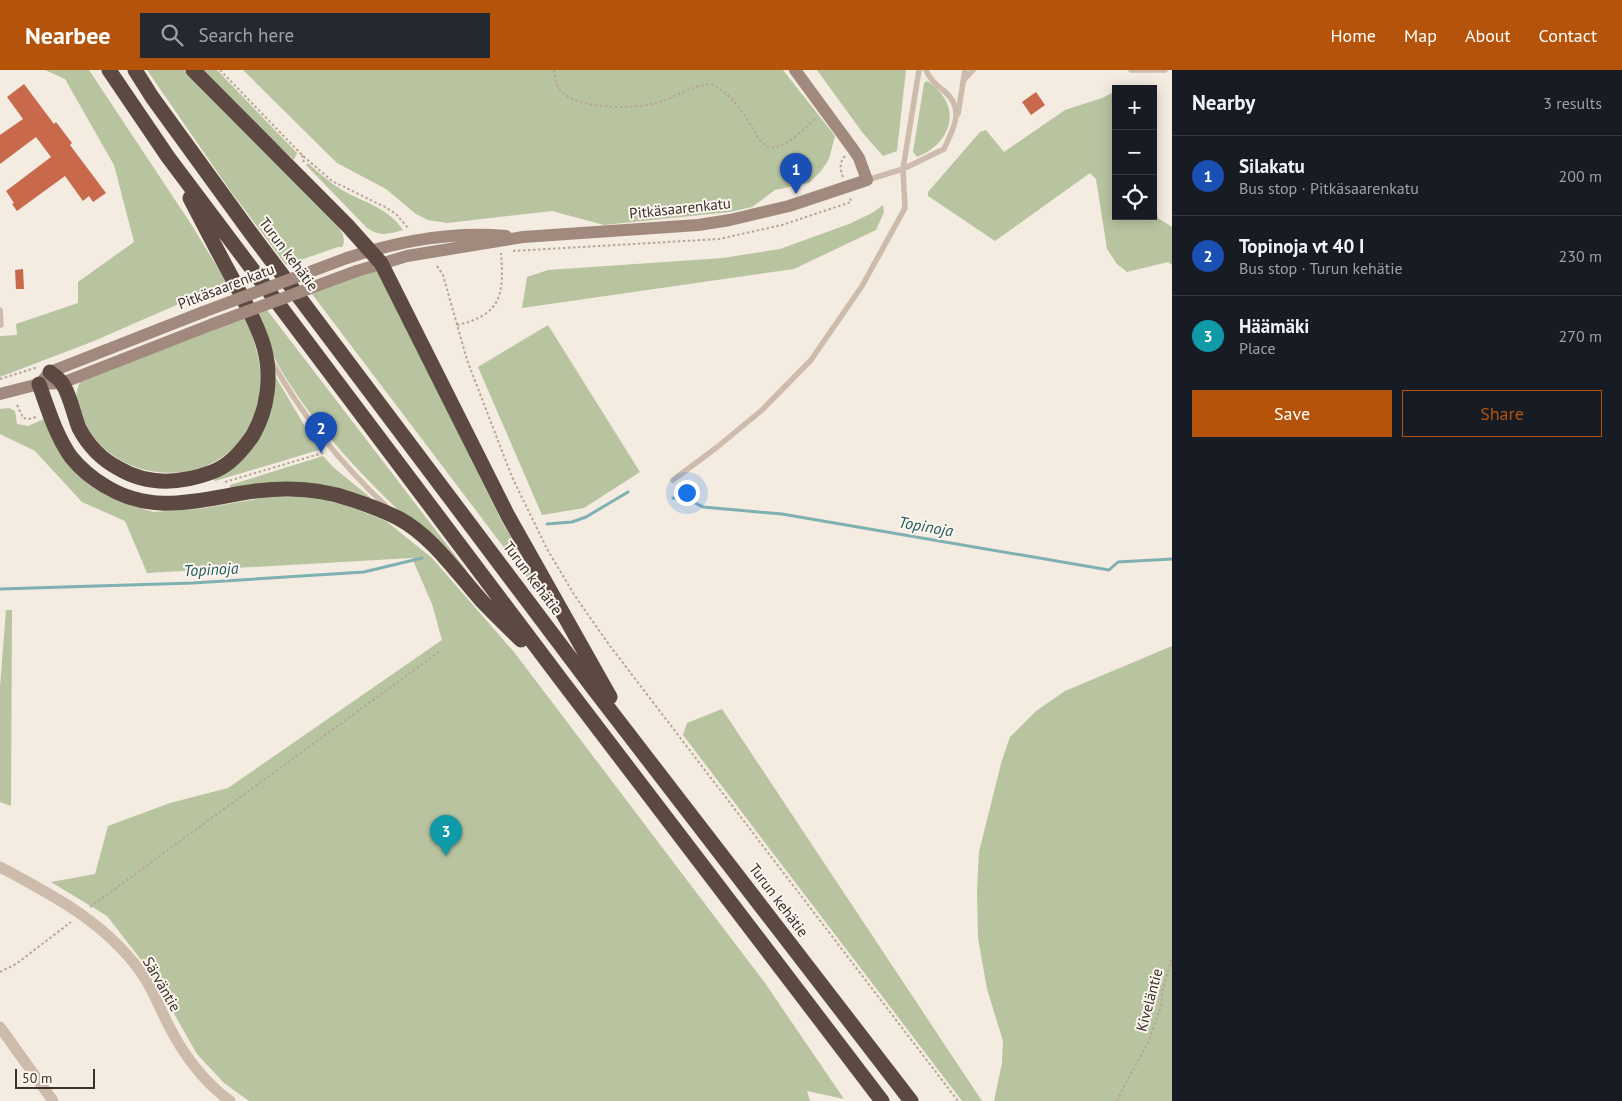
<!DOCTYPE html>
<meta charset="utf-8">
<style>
:root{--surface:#171b24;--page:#242831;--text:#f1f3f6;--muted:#9ea1a6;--line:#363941;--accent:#b45309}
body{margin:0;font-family:"PT Sans",sans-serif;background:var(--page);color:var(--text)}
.controls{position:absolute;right:15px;top:15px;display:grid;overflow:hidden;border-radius:0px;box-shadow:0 2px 12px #0003}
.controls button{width:45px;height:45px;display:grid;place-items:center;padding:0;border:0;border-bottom:1px solid var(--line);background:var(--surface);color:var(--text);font:25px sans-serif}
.scale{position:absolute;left:15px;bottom:12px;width:80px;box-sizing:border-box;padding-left:5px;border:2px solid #3b302b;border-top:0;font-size:14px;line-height:18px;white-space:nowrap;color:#3b302b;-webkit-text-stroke:4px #fbf5ee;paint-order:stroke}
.you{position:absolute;left:686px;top:422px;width:18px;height:18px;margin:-12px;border:4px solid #fff;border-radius:50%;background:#1a73e8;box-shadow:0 0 0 8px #1a73e833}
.badge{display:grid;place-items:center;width:32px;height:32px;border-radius:50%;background:var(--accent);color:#fff;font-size:16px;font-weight:700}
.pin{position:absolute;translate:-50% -41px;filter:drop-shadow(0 1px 2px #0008)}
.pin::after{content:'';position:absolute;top:26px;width:18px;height:15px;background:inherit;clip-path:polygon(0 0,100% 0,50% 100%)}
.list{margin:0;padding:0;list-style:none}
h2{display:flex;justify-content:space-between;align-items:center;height:65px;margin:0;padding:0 20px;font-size:21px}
h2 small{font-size:16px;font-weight:400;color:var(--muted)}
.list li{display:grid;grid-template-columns:32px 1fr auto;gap:15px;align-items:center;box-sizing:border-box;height:80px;padding:0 20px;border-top:1px solid var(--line)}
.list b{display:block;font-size:19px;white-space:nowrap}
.list p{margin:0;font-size:16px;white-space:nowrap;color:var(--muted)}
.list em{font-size:16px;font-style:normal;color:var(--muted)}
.actions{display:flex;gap:10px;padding:15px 20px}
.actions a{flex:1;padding:11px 0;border:1px solid var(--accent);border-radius:0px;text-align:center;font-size:18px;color:var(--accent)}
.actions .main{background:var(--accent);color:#fff}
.icon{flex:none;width:28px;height:28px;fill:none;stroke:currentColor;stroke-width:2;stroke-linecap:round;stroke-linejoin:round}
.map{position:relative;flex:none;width:1172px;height:1031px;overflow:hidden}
header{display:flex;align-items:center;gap:30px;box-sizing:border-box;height:70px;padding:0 25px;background:var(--accent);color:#fff}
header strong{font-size:24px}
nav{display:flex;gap:28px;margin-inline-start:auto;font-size:18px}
.search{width:350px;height:45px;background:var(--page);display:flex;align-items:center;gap:12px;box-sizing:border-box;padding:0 18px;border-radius:0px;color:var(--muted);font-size:19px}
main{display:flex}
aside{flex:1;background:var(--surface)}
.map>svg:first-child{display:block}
.green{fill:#b8c4a0}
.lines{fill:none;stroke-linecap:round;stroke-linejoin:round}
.stream{stroke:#7fb0b2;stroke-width:3}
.building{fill:#c8694b}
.path{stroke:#b9a596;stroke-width:2;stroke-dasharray:2.5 2.5;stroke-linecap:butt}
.lane{stroke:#cdbbac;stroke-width:5.5}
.street{stroke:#cdbbac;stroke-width:11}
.secondary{stroke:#a18a7d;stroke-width:12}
.highway{stroke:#5c4a42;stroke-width:15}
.secondary-bridge{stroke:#a18a7d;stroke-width:12}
.labels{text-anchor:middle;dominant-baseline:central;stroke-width:4;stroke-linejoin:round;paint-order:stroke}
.street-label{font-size:15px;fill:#3b302b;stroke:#fbf5ee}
.water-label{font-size:16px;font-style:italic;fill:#1f5a5e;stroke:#fbf5ee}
</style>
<header>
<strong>Nearbee</strong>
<div class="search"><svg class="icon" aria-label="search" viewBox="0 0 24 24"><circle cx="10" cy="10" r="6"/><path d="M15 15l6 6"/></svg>Search here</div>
<nav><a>Home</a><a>Map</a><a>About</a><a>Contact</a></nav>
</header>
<main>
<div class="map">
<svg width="1172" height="1031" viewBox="0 0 1172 1031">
<rect width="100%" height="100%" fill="#f4ebe1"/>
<path class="green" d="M45,0h44l102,154 36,59 -133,58 -94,36v-41l17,-1 -1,-11 62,-21v-21l56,-40 -20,-77 -49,-86z
M147,0h37l151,152c6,8 12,16 7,25h-4l-52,18 -57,-76z
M202,0h15l80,83 -3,7 -53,-49z
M243,0h540l52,66 -6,23 -8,12 -12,12 -34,7 -23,17 -22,5 -126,13 -52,-14 -105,12 -19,-3 -12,-6 -30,-25 -49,-26z
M817,0h89l-9,81 -14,5 -21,-24z
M927,11c35,22 28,61 -10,76l-4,-5 11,-69z
M1116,21v125h37v-32l5,34 14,9v38l-4,-3 -41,10 -10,-8 -10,-15 -11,-70 -6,-6 -95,68 -67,-45v-4l52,-60 6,-2 18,22 61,-42 37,-12z
M308,93c10,9 21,19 34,27 22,13 46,17 61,40 -14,4 -23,7 -36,-2l-61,-63z
M883,135l1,7 -8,18 -82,39 -272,39 5,-31 21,-7 175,-12 57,-9 69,-25 23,-11z
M378,200l124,252 63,106 -253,-334z
M267,240l200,261 -3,2c-66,-64 -135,-123 -183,-203 -10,-17 -17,-37 -26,-55z
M246,248c11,29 18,54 13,85 -1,6 -5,12 -7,18 -30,70 -136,68 -168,0 -6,-13 -11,-25 -4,-39l128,-52z
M548,255l92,147 -56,36 -42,7 -64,-148z
M272,301l47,79 -104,31 -1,-3 25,-16z
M9,338l6,3 2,13 11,2 16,-7 16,35 30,32 25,14 38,12 45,-3 71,-12h34l21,3 24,6 38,15 46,37 82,94 251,331 79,116 -37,-8 3,10h-561l-25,-18 -27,-29 -48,-84 -42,-54 -56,-34 44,-8 13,-48 62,-23 58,-15 214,-148 -10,-36 -20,-46 -265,15 -22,-52 -43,-19 -47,-51 -35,-17v-25z
M323,386l10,11 38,31 -2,2 -139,-10v-5z
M6,540h6l-1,196 -11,-4v-115z
M1172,576v455h-178l8,-38 1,-22 -16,-52 -9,-51 -1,-47 2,-39 23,-92 8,-23 26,-26 29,-20z
M722,639l260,392h-20l-279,-366 4,-12z"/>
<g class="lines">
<path class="stream" d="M673,428l16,2 14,7 79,7 327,56 9,-8 54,-3
M547,454l25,-2 14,-5 42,-25
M0,519l193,-6 171,-11 58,-14"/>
</g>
<path class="building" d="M24,14l30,40 2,-2 16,21 -2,2 36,48 -13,9 -4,-6 -6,5 -18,-25 -48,35 -5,-7 2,-1 -8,-12 45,-34 -15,-20 -36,27v-29l23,-16 -16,-22z
M1036,22l9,13 -14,10 -9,-13z
M23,199l1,20h-8l-1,-19z"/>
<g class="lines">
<path class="path" d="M220,0l82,85 30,26 53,26 11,7 12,14
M554,0c1,6 1,13 5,19 17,22 80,21 104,12 16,-6 30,-16 48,-17 17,8 28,22 38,38 7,11 9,21 22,26 17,-2 33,-19 45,-30
M302,85l2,8
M843,107c-3,-8 -4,-14 2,-21
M513,181l206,-12 63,-14 69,-23 -1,-4
M437,196l6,9 24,85 45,117 35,72 28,47 35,50 348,455
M457,255c45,-10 47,-31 44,-72
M0,309l38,-12
M17,335l6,13 6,1 7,-2
M225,412l101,-30
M90,837l350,-256
M0,902l16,-8 55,-42
M1117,1031l12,-24 19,-34 12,-34 3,-21 9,-30"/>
<path class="lane" d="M1131,0h34
M963,11l10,-11
M958,44l7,-44
M867,110l36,-11 41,-20c9,-20 22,-40 0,-58 -8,-6 -15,-12 -18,-21
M0,240l1,15
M271,290c30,54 72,106 117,148
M673,410l43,-32 46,-38 49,-50 51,-74 43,-78 -2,-39 16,-99"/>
<path class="street" d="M0,797c55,29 112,59 146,113 9,15 16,33 24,48 15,29 34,54 60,73
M0,957l53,74"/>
<path class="secondary" d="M347,188c52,-17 104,-27 159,-22
M357,201l50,-15 116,-19 175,-12 32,-5 59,-14 78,-26 -8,-22 -6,-9 -58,-79
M44,309l6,-7 153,-60
M0,324l39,-10 23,-1 151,-59"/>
<path class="highway" d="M109,0l59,87 178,237 216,287 320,420
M135,0l17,27 98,135 343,456 318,413
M193,0l154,155 34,38 127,253 102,181
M50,302c3,3 8,6 11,10 8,9 13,34 18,46 9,17 22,31 39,40 30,18 62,16 94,4 18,-6 31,-22 41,-37 15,-26 19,-59 11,-88 -6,-22 -18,-42 -28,-62 -16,-29 -31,-58 -46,-87
M39,314c9,25 17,52 32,73 9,11 22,22 34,29 50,31 98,12 151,5 32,-4 67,-2 97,9 15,5 31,11 45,18 34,18 58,54 83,82 13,14 27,27 40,40"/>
<path class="secondary-bridge" d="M203,242l144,-54
M213,254l144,-53"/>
</g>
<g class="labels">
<g class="street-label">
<text transform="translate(680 138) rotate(-6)">Pitkäsaarenkatu</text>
<text transform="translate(289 184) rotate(53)">Turun kehätie</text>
<text transform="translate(226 216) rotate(-21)">Pitkäsaarenkatu</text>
<text transform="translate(533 508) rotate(53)">Turun kehätie</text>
<text transform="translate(779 830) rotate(53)">Turun kehätie</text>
<text transform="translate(162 914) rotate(60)">Särväntie</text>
<text transform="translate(1149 930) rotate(-75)">Kiveläntie</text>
</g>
<g class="water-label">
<text transform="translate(926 456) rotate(10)">Topinoja</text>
<text transform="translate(211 499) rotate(-3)">Topinoja</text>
</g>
</g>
</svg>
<div class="controls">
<button>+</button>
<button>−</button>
<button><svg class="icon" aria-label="locate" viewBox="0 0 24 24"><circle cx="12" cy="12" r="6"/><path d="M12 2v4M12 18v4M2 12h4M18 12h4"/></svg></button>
</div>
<div class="scale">50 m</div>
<div class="you"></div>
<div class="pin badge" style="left:796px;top:124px;background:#1a4fb4">1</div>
<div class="pin badge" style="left:321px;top:383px;background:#1a4fb4">2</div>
<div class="pin badge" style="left:446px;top:786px;background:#0f9aa8">3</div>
</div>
<aside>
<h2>Nearby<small>3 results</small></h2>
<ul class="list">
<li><span class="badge" style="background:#1a4fb4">1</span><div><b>Silakatu</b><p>Bus stop · Pitkäsaarenkatu</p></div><em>200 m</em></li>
<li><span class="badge" style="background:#1a4fb4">2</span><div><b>Topinoja vt 40 I</b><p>Bus stop · Turun kehätie</p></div><em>230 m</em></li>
<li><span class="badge" style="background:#0f9aa8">3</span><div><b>Häämäki</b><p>Place</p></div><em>270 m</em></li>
</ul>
<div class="actions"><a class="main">Save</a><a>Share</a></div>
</aside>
</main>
